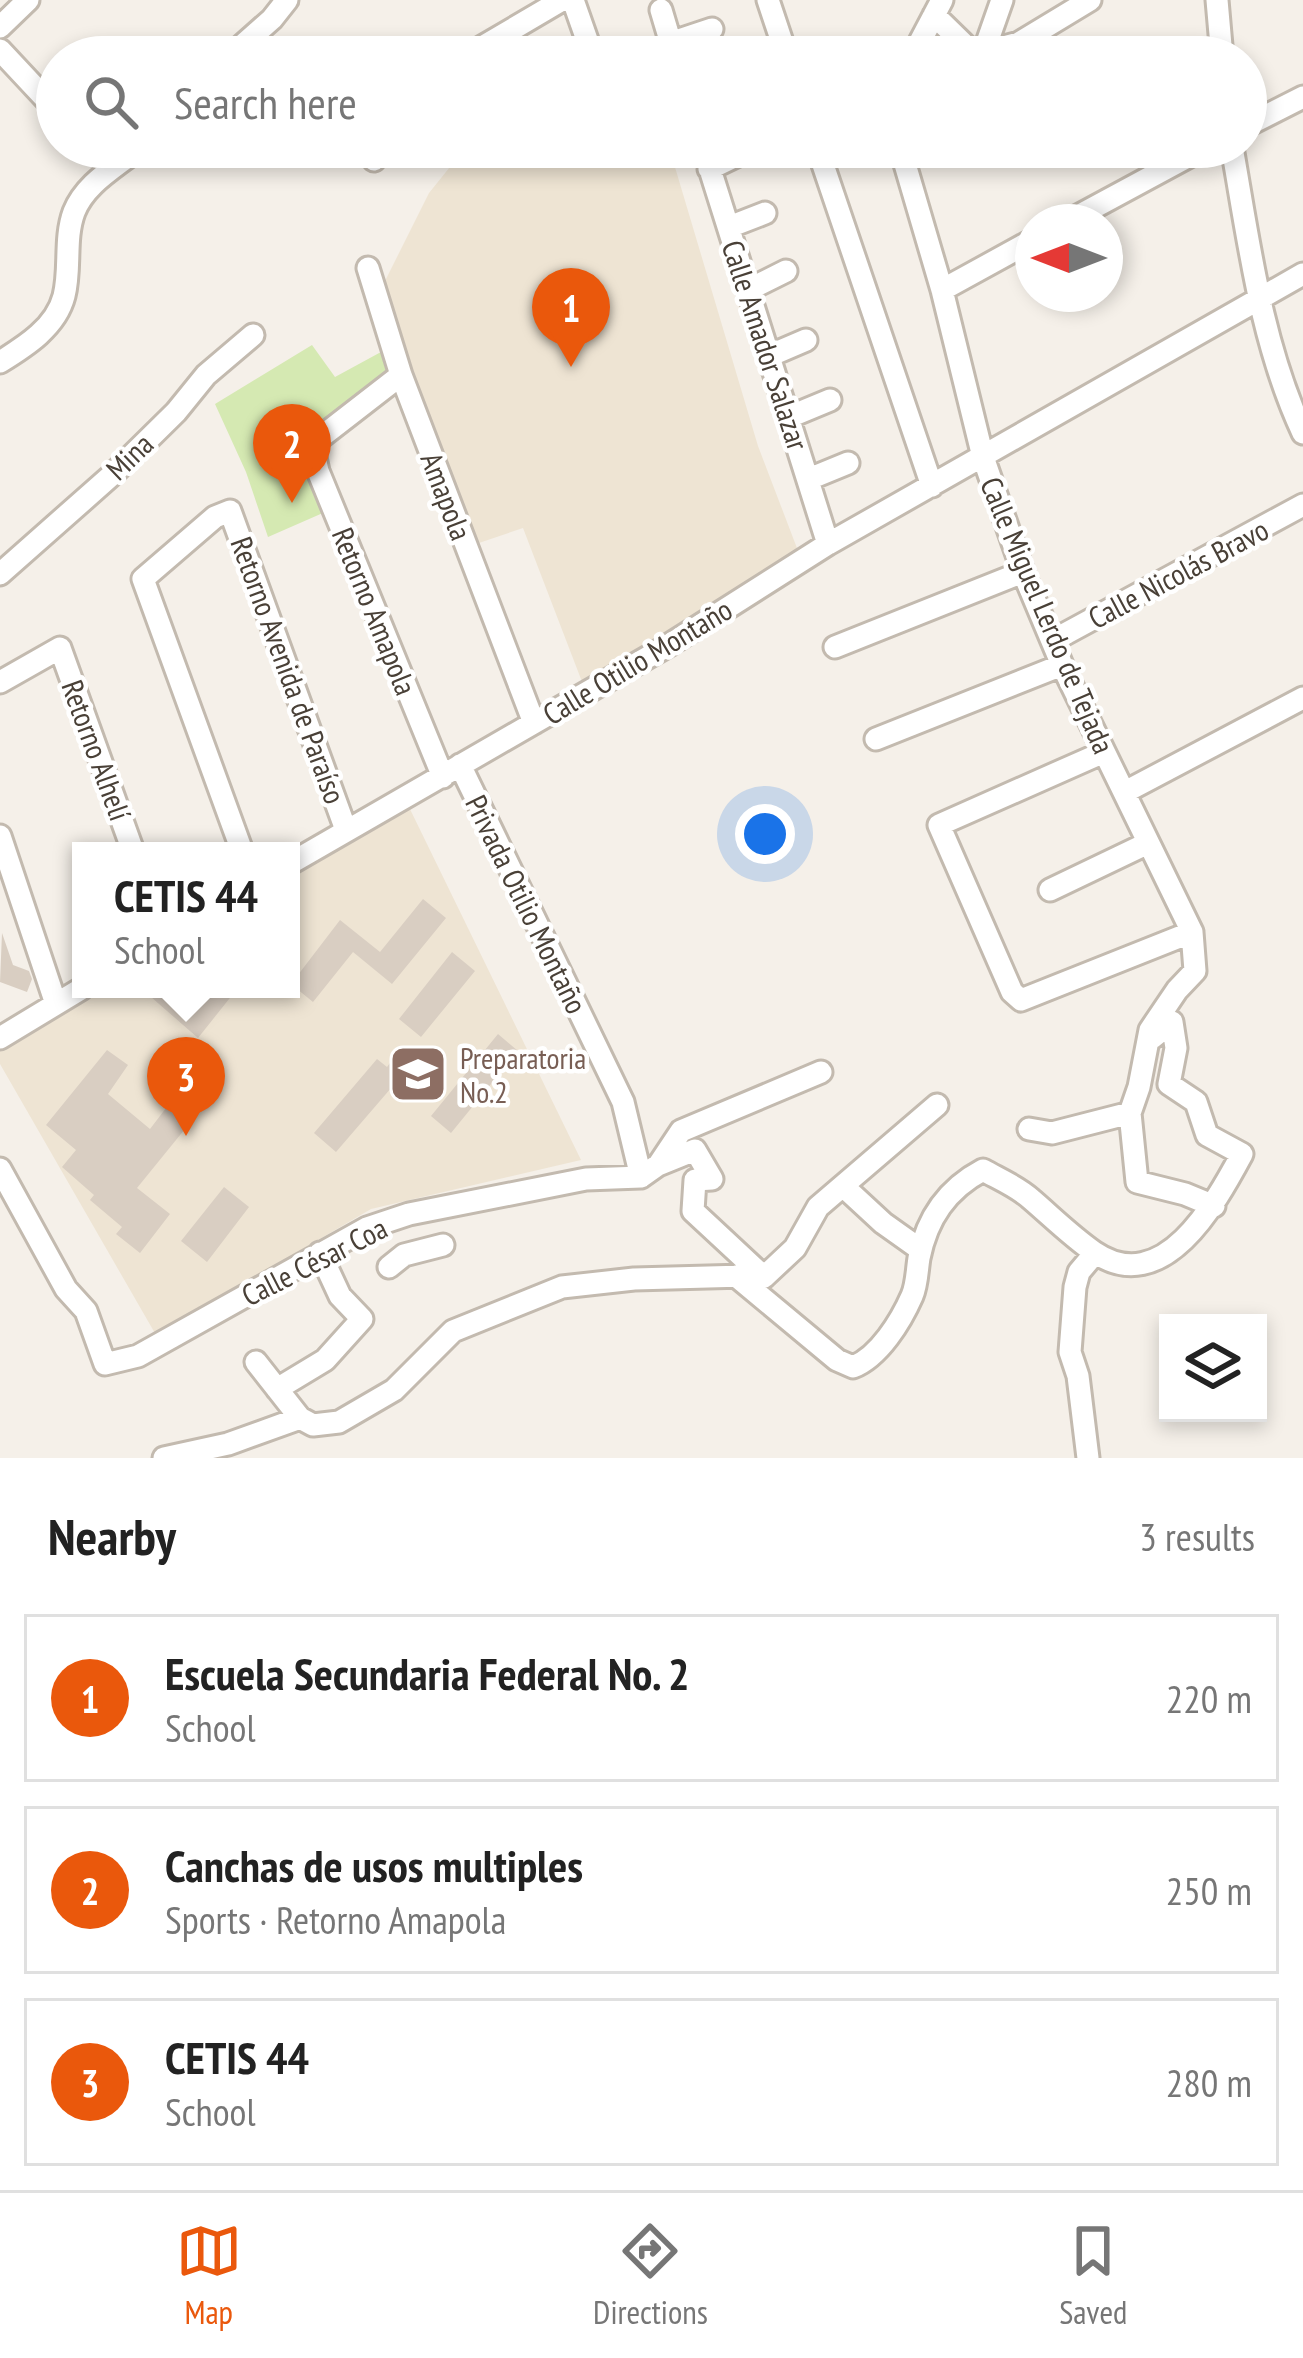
<!DOCTYPE html>
<meta charset="utf-8">
<style>
:root{--surface:#fff;--page:#f6f6f6;--text:#222;--muted:#767676;--line:#e0e0e0;--accent:#ea580c}
body{margin:0;font-family:"PT Sans Narrow",sans-serif;background:var(--page);color:var(--text)}
.controls{position:absolute;right:36px;bottom:36px;display:grid;overflow:hidden;border-radius:0px;box-shadow:0 6px 18px #0003}
.controls button{width:108px;height:108px;display:grid;place-items:center;padding:0;border:0;border-bottom:3px solid var(--line);background:var(--surface);color:var(--text);font:60px sans-serif}
.compass{position:absolute;left:1015px;top:204px;width:108px;height:108px;border-radius:50%;background:var(--surface);box-shadow:0 6px 18px #0003;rotate:270deg}
.you{position:absolute;left:765px;top:834px;width:42px;height:42px;margin:-30px;border:9px solid #fff;border-radius:50%;background:#1a73e8;box-shadow:0 0 0 18px #1a73e833}
.badge{display:grid;place-items:center;width:78px;height:78px;border-radius:50%;background:var(--accent);color:#fff;font-size:39px;font-weight:700}
.pin{position:absolute;translate:-50% -99px;filter:drop-shadow(0 3px 6px #0008)}
.pin::after{content:'';position:absolute;top:63px;width:42px;height:36px;background:inherit;clip-path:polygon(0 0,100% 0,50% 100%)}
.popup{position:absolute;left:72px;top:842px;width:228px;height:156px;box-sizing:border-box;display:grid;place-content:center;border-radius:0px;background:var(--surface);filter:drop-shadow(0 3px 9px #0005);font-size:39px;white-space:nowrap;color:var(--muted)}
.popup b{font-size:45px;color:var(--text)}
.popup::after{content:'';position:absolute;left:50%;top:100%;margin-left:-24px;border:24px solid transparent;border-top-color:var(--surface)}
.list{margin:0;padding:0;list-style:none}
h2{display:flex;justify-content:space-between;align-items:center;height:156px;margin:0;padding:0 48px;font-size:51px}
h2 small{font-size:39px;font-weight:400;color:var(--muted)}
.list li{display:grid;grid-template-columns:78px 1fr auto;gap:36px;align-items:center;box-sizing:border-box;height:168px;margin:0 24px 24px;padding:0 24px;border:3px solid var(--line);border-radius:0px}
.list b{display:block;font-size:45px;white-space:nowrap}
.list p{margin:0;font-size:39px;white-space:nowrap;color:var(--muted)}
.list em{font-size:39px;font-style:normal;color:var(--muted)}
.icon{flex:none;width:66px;height:66px;fill:none;stroke:currentColor;stroke-width:2;stroke-linecap:round;stroke-linejoin:round}
.map{position:relative;flex:none;width:1303px;height:1458px;overflow:hidden}
.search{position:absolute;background:var(--surface);box-shadow:0 6px 18px #0003;left:36px;right:36px;top:36px;height:132px;display:flex;align-items:center;gap:30px;box-sizing:border-box;padding:0 42px;border-radius:66px;color:var(--muted);font-size:45px}
.sheet{height:732px;background:var(--surface)}
nav{display:flex;justify-content:space-around;align-items:center;box-sizing:border-box;height:168px;border-top:3px solid var(--line);background:var(--surface);font-size:33px;color:var(--muted)}
nav a{display:grid;justify-items:center;gap:6px}
nav .on{color:var(--accent)}
.map>svg:first-child{display:block}
.education{fill:#eee4d3}
.green{fill:#d5e9b2}
.building{fill:#d9cec2}
.lines{fill:none;stroke-linecap:round;stroke-linejoin:round}
.minor-casing{stroke:#c3baaf;stroke-width:27}
.minor{stroke:#fff;stroke-width:21}
.labels{text-anchor:middle;dominant-baseline:central;stroke-width:9;stroke-linejoin:round;paint-order:stroke}
.street-label{font-size:30px;fill:#494037;stroke:#fff}
.education-label{font-size:30px;fill:#785e54;stroke:#fff;text-anchor:start}
</style>
<div class="map">
<svg width="1303" height="1458" viewBox="0 0 1303 1458">
<rect width="100%" height="100%" fill="#f5f0e9"/>
<path class="education" d="M466,147h203l89,299 42,110 -216,131 -61,-159 -53,18 -89,-257 48,-96z
M407,803l174,357 -210,49 -215,126 -156,-271v-16l96,-59h195v-117z"/>
<path class="green" d="M312,345l23,32 57,-31 9,29 -89,69 20,65 -64,28 -22,-65 -31,-68z"/>
<path class="building" d="M423,899l23,19 -54,66 -39,-32 -40,50 -22,-18 49,-64 40,32z
M2,933l11,32 16,6 3,8 -5,13 -27,-10z
M452,952l23,19 -54,66 -22,-18z
M157,989h80l-39,49 -47,-41z
M498,1034l20,17 -67,82 -20,-17z
M402,1047l19,15 -11,15 -6,-4 -68,79 -22,-19 63,-74 10,8z
M107,1050l21,15 -20,29 42,35 42,-55 23,18 -78,96 33,26 -30,39 -24,-19 6,-7 -32,-27 4,-5 -32,-28 14,-17 -30,-25z
M224,1187l25,20 -42,55 -26,-21z"/>
<g class="lines">
<defs>
<path id="minor" d="M573,0l20,57
M768,0l19,57
M1217,0l5,57
M661,10l14,47
M934,15l42,41
M0,27l28,-27
M670,43l42,-14
M0,50l57,61
M983,54l19,-54
M229,57l43,-38 15,-19
M465,57l97,-57
M912,57l30,-57
M966,57l53,-14 71,-43
M1246,126l57,-29
M703,147l125,397
M817,147l115,339
M900,147l42,143 41,167 40,115 39,93 130,267 3,39 -18,19 -27,40 -11,57 -9,26 7,69 48,12 29,12
M1232,147c17,96 29,196 71,286
M374,160l10,-13
M709,169l33,-16
M1067,222l139,-75
M729,227l36,-14
M368,268l33,107 133,348
M748,290l38,-19
M942,290l91,-50
M771,355l35,-15
M0,362c26,-16 56,-35 64,-66 7,-27 0,-57 10,-84 12,-30 43,-45 66,-65
M401,375l-89,69 6,27 125,306
M789,417l41,-17
M809,479l39,-16
M0,574l113,-100 63,-62 30,-37 47,-40
M1052,641l251,-136
M835,647l188,-75
M0,682l60,-34 73,203
M876,739l186,-74
M1104,752l-165,73 73,167 9,8 171,-68
M460,765l163,337 18,75
M1125,792l178,-94
M0,836l56,168
M242,851l-99,-272 72,-62 15,-6 116,319
M291,863l378,-218 159,-101 475,-270
M1050,890l96,-46
M0,1038l81,-49
M1029,1129l23,4 78,-20
M659,1164l22,-33 140,-59
M0,1169l66,120 20,22 19,53 33,-8 229,-128 42,-14 177,-35 55,-2 17,-12 37,-15 17,29 -17,1 -2,31 71,66
M843,1186l40,37 38,27
M389,1267l15,-12 39,-10
M736,1276l101,84 16,7c26,-10 48,-46 59,-71 5,-11 5,-26 7,-38 8,-40 28,-69 64,-88 16,9 35,17 48,29 21,18 40,37 63,53 69,47 121,-48 148,-98l-35,-19 -11,-33 -27,-18 7,-36 -4,-26 -20,16
M764,1277l31,-29 23,-41 119,-102
M256,1362l44,56
M277,1389l48,-29 37,-41 -22,-23 -20,-43
M164,1458l64,-14 72,-26 13,7 26,-3 55,-32 59,-59 109,-44 72,-8 111,-3
M1088,1458l-10,-82 -8,-24 5,-65 4,-15 16,-19"/>
</defs>
<use href="#minor" class="minor-casing"/>
<use href="#minor" class="minor"/>
</g>
<defs>
<symbol id="school-square" viewBox="-11 -11 22 22"><rect x="-9" y="-9" width="18" height="18" rx="4" fill="#8d6e63" stroke="#fff"/><path d="M0-5L7-2L0 1L-7-2ZM-4 1L0 2.5L4 1V4Q0 6-4 4Z" fill="#fff"/></symbol>
</defs>
<g fill-rule="evenodd">
<use href="#school-square" x="385" y="1041" width="66" height="66"/>
</g>
<g class="labels">
<g class="street-label">
<text transform="translate(766 345) rotate(72)">Calle Amador Salazar</text>
<text transform="translate(129 456) rotate(-44)">Mina</text>
<text transform="translate(447 496) rotate(69)">Amapola</text>
<text transform="translate(1178 573) rotate(-28)">Calle Nicolás Bravo</text>
<text transform="translate(375 611) rotate(68)">Retorno Amapola</text>
<text transform="translate(1048 615) rotate(67)">Calle Miguel Lerdo de Tejada</text>
<text transform="translate(637 661) rotate(-31)">Calle Otilio Montaño</text>
<text transform="translate(289 670) rotate(70)">Retorno Avenida de Paraíso</text>
<text transform="translate(97 750) rotate(70)">Retorno Alhelí</text>
<text transform="translate(527 904) rotate(64)">Privada Otilio Montaño</text>
<text transform="translate(314 1261) rotate(-27)">Calle César Coa</text>
</g>
<g class="education-label">
<text x="460" y="1057">Preparatoria<tspan x="460" dy="34">No.2</tspan></text>
</g>
</g>
</svg>
<div class="controls">
<button><svg class="icon" aria-label="layers" viewBox="0 0 24 24"><path d="M12 4l9 5-9 5-9-5zM3 14l9 5 9-5"/></svg></button>
</div>
<svg class="compass" viewBox="-18 -18 36 36"><path d="M0-13l5 13h-10z" fill="#e53935"/><path d="M0 13l5-13h-10z" fill="#767676"/></svg>
<div class="you"></div>
<div class="pin badge" style="left:571px;top:367px">1</div>
<div class="pin badge" style="left:292px;top:503px">2</div>
<div class="pin badge" style="left:186px;top:1136px">3</div>
<div class="popup"><b>CETIS 44</b>School</div>
<div class="search"><svg class="icon" aria-label="search" viewBox="0 0 24 24"><circle cx="10" cy="10" r="6"/><path d="M15 15l6 6"/></svg>Search here</div>
</div>
<section class="sheet">
<h2>Nearby<small>3 results</small></h2>
<ul class="list">
<li><span class="badge">1</span><div><b>Escuela Secundaria Federal No. 2</b><p>School</p></div><em>220 m</em></li>
<li><span class="badge">2</span><div><b>Canchas de usos multiples</b><p>Sports · Retorno Amapola</p></div><em>250 m</em></li>
<li><span class="badge">3</span><div><b>CETIS 44</b><p>School</p></div><em>280 m</em></li>
</ul>
</section>
<nav>
<a class="on"><svg class="icon" aria-label="map" viewBox="0 0 24 24"><path d="M3 6l6-2 6 2 6-2v14l-6 2-6-2-6 2zM9 4v14M15 6v14"/></svg>Map</a>
<a><svg class="icon" aria-label="directions" viewBox="0 0 24 24"><path d="M12 3l9 9-9 9-9-9zM9 14v-3h6M13 9l2 2-2 2"/></svg>Directions</a>
<a><svg class="icon" aria-label="saved" viewBox="0 0 24 24"><path d="M7 4h10v16l-5-4-5 4z"/></svg>Saved</a>
</nav>
